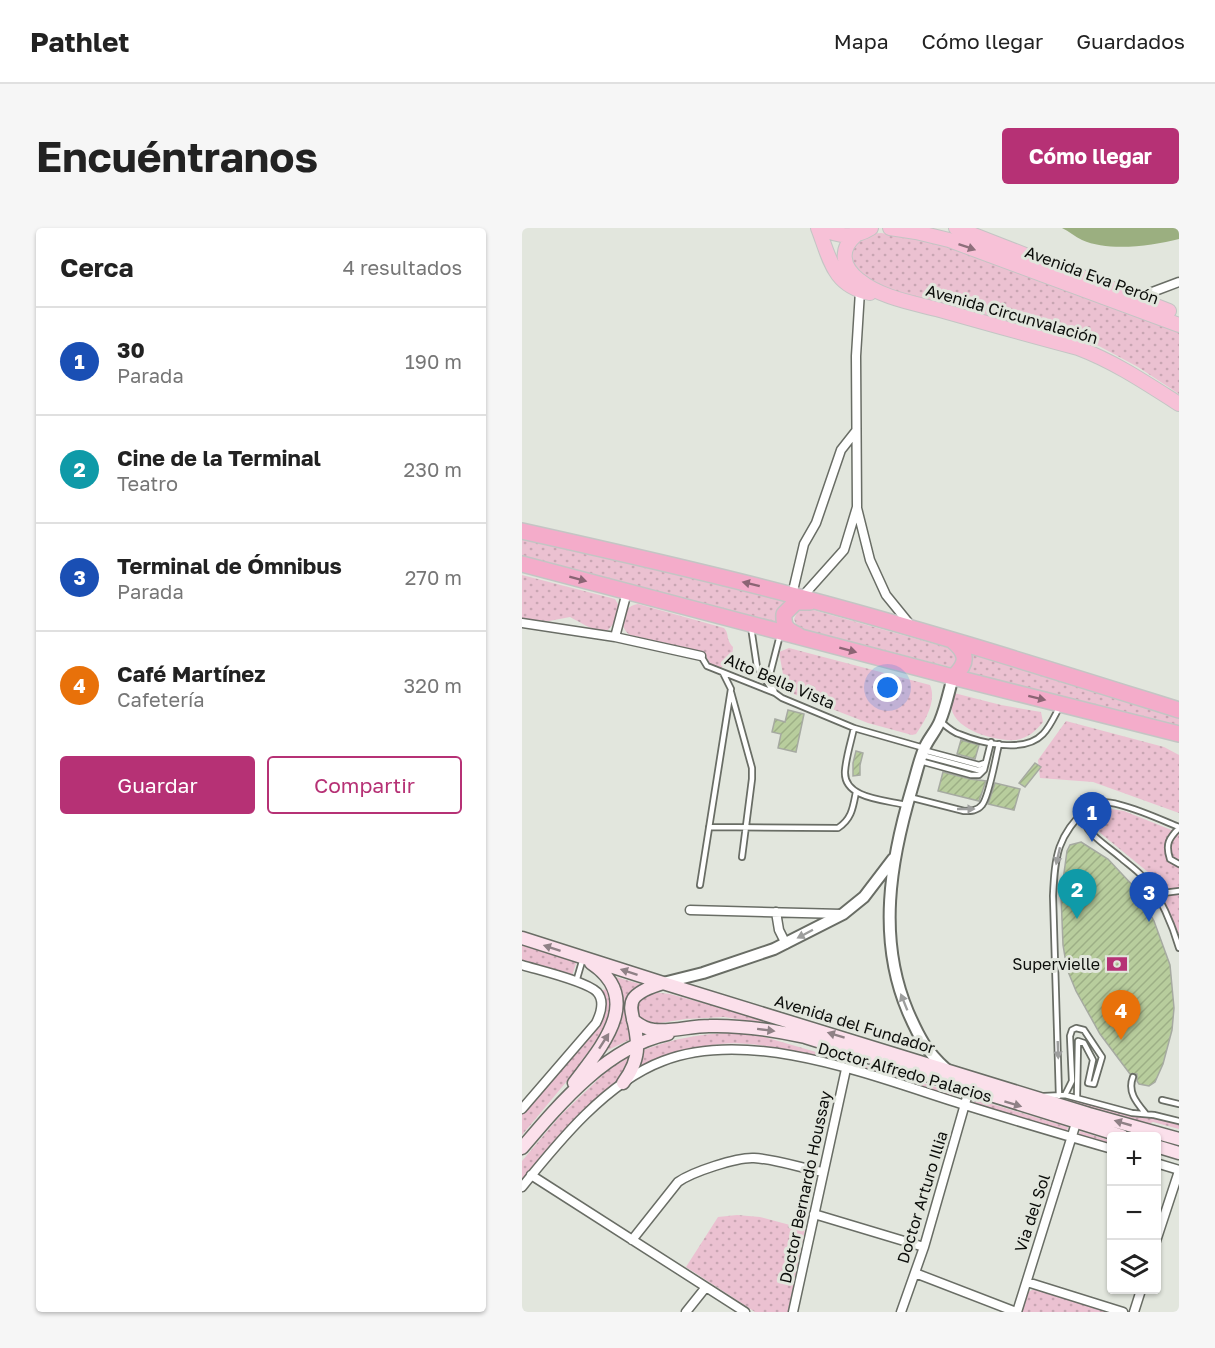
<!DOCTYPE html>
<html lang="es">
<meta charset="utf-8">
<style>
:root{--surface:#fff;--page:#f6f6f6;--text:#222;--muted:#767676;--line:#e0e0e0;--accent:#b63175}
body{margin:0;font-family:"Golos Text",sans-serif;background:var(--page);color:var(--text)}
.controls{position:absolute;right:18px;bottom:18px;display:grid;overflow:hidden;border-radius:6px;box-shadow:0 2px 4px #0004}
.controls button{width:54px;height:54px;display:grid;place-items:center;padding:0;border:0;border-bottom:2px solid var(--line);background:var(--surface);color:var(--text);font:30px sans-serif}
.you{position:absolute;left:366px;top:460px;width:21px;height:21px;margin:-15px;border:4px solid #fff;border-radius:50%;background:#1a73e8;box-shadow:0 0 0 9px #1a73e833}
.badge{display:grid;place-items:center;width:39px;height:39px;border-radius:50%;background:var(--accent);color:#fff;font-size:20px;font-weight:700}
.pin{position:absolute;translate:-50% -50px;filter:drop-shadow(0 2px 3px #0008)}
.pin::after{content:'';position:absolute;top:32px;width:21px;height:18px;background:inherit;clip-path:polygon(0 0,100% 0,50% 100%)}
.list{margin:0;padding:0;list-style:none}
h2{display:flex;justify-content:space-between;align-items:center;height:78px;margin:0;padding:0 24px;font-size:26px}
h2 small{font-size:20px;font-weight:400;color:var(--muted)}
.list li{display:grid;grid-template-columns:39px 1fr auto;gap:18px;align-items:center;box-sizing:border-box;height:108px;padding:0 24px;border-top:2px solid var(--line)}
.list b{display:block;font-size:22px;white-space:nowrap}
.list p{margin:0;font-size:20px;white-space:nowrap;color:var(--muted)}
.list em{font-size:20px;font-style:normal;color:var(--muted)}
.actions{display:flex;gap:12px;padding:18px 24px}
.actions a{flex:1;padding:14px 0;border:2px solid var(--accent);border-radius:6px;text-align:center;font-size:21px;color:var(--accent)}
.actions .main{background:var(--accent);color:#fff}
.icon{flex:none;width:33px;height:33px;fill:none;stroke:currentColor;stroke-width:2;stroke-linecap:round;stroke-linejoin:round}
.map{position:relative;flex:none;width:657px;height:1084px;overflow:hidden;border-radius:6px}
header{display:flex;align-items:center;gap:36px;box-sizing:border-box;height:84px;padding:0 30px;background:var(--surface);border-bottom:2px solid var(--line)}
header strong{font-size:28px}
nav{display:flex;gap:33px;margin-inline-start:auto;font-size:21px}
.intro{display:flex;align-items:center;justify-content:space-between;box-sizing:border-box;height:144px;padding:0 36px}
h1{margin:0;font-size:42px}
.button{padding:15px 27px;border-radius:6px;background:var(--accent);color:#fff;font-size:21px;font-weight:700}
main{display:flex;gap:36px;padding:0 36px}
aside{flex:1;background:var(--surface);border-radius:6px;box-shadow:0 2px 4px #0004}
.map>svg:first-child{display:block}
.green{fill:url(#green-dots)}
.water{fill:#9baf80}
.building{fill:url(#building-hatch);stroke:#a6aaa1;stroke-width:1.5}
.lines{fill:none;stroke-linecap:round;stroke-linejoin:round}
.service-casing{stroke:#696d65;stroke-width:8}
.minor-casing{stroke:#696d65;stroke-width:11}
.tertiary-casing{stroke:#696d65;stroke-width:14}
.secondary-casing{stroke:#696d65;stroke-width:15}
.primary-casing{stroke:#c4c5c4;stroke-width:16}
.trunk-casing{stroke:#c4c5c4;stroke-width:18}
.service{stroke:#fff;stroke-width:4.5}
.minor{stroke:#fff;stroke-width:8}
.tertiary{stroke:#fff;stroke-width:10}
.secondary{stroke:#fbe0eb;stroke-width:12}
.primary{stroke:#f7c1d7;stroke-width:14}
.trunk{stroke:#f4acca;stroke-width:15}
.oneway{fill:#8d707b}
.oneway2{fill:#8b6474}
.oneway3{fill:#9d9e9d}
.oneway4{fill:#8f8186}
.labels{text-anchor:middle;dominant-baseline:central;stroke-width:6;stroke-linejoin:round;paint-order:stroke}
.street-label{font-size:16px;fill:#0b0d0a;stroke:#e2e6dd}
.poi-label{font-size:16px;fill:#0b0d0a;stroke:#e2e6dd;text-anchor:end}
</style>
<header>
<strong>Pathlet</strong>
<nav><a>Mapa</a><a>Cómo llegar</a><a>Guardados</a></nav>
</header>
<div class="intro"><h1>Encuéntranos</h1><a class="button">Cómo llegar</a></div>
<main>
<aside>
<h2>Cerca<small>4 resultados</small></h2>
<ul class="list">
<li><span class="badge" style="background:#1a4fb4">1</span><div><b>30</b><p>Parada</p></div><em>190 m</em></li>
<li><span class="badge" style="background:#0f9aa8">2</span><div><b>Cine de la Terminal</b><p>Teatro</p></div><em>230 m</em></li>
<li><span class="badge" style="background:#1a4fb4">3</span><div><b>Terminal de Ómnibus</b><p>Parada</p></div><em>270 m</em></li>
<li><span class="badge" style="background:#e8710a">4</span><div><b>Café Martínez</b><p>Cafetería</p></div><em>320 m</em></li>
</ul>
<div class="actions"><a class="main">Guardar</a><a>Compartir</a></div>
</aside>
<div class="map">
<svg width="657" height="1084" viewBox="0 0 657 1084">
<defs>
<pattern id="green-dots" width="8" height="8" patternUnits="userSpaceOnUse" patternTransform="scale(1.5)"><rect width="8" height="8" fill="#ebc1d1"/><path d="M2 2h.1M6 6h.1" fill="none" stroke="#c8a5b2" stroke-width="1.8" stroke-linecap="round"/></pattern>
<pattern id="building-hatch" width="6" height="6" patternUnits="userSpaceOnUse" patternTransform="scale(1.5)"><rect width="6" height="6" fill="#b8cd9d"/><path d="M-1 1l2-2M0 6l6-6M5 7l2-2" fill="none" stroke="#9daf86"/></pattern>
</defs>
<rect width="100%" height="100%" fill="#e2e6dd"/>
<path class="green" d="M359,5l50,7 248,89v65l-41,-27 -39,-21 -217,-57 -24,-13 -11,-29 20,-13z
M0,307l266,63 -8,10 -1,20 -257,-69z
M0,347l93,24 4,7 -4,16 -7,8c-15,2 -26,-7 -38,-13l-21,4 -27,-1z
M116,376l86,24c6,7 1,10 9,19l-1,11 -11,10 -11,-4 -6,-12 -74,-17c-13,-9 -8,-29 8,-31z
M284,380l143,40 11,8 -6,12 -152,-39 -5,-2 -3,-8 5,-10z
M267,420l141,37c7,16 -5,36 -14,49l-4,1 -44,-12 -82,-32 -7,-39z
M446,422l211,65v14l-216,-54z
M432,465l47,12 40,7 2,10c-7,9 -15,16 -27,18 -24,2 -78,-14 -62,-47z
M544,493l98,26 15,8v58l-86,-31 -53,-4 -2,-18z
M583,580l19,3 55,22v101l-25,-57 -55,-45 -2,-13z
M0,714l55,18 -5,16 -50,-16z
M87,747l31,9c-22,19 -13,30 -9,55l-23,11 -14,11 21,-31z
M88,760l2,6 -2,29 -23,34 -65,78v-21l75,-88c8,-13 10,-21 3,-35z
M129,764l19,2 92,25 390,117h-11l-21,-5 -339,-105 -57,-9 -38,2 -33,5 -15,-5 -3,-17z
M216,805l23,3 192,56 -1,4c-46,-13 -91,-28 -137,-39 -31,-8 -63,-16 -95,-13 -29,3 -56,13 -83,25l4,-18c34,-13 61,-18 97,-18z
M112,826l-12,23 -60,56 -40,47v-19l38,-45 49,-47z
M547,870l62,17 16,1 32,7v6l-26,-7 -7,3 -72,-21 -6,-3z
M453,871l93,28 -1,5 -93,-28z
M558,903l31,10v5l-33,-10z
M215,987l23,2 45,12 -17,83h-33l-69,-45 32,-50z
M512,1061l73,23h-86l7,-20z"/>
<path class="water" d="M540,0h117v11c-28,7 -70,13 -97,1 -7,-3 -13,-9 -20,-12z"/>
<path class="building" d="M266,482l16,4 -8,38 -18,-4 3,-14 -9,-2 3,-13 10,3z
M439,512l18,5 -4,14 -18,-5z
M334,523l7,2 -3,12v10l-7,1v-13z
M513,535l6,4 -16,20 -6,-4z
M421,544l27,7 16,2 -7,20 -41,-10z
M473,555l25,6 -6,21 -26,-6z
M559,614l27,17 27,29 19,33 16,44 4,43 -2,22 -9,34 -8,18 -6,4 -10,-2 -2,-3v-7h-7l-30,-40 -24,-43 -9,-22 -4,-24 -2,-50 6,-44 3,-6z"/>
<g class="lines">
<defs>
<path id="service" d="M229,399l6,40 14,21
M179,428l6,10 68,27 7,5 72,30 70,20
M209,464l21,76v11l-10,78
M253,465l-6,-15 11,-43
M418,493c6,5 12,11 19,13 22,9 65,20 84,0 7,-7 12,-19 17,-28
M332,500c-3,14 -8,29 -9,43 -2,28 41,29 61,34
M401,522l56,15 6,-2
M400,527l56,15 5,-1
M398,533l51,14h8l5,-5 7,-28
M387,569l55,14c7,0 13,0 18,-6 7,-8 14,-49 17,-61
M187,599l129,1c14,-9 15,-21 18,-36
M657,599c-16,-6 -87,-41 -92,-16 -2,5 -2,14 1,18 6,9 24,21 32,28 8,7 17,13 24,21 16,16 29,49 35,70
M657,600c-10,10 -14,16 -9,31l9,5
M178,657l31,-196 -8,-16
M641,665l16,-2
M54,754l7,-24
M611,849c-6,15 4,26 13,37
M543,867l7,-14 -2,-45 2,-6 4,-2 8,2 18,27 -8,27 -6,-1 5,-23 -9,-17 -6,-2 -1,57
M522,868l21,-1 67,18 22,2 25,6
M537,868l-6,-200c2,-41 4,-60 35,-89
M640,872l17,4"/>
<path id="minor" d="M616,71l9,-5 32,-12
M335,280l13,52 16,35 26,32
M270,367l12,-51 12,-21 25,-73 15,-19
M280,369l42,-47 13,-43 -1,-151 4,-65
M0,395l93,14 86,19
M93,409l12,-45
M168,682l152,4
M254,684l3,18 7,14
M0,737c16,5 64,16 75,27 8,9 4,21 -1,31l-74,86
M634,935l23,7
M9,947l214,137
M0,959c37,-46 85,-105 141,-126 90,-35 217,18 305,45 48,15 96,29 144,43
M292,986l110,33
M110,1012l46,-58c14,-10 59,-25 76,-24 21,1 47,10 69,14
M634,1013l23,-70
M393,1045l101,39
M505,1054l96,30
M164,1084l20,-25
M271,1084l53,-243
M379,1084l23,-65 45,-157
M495,1084l59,-189
M612,1084l7,-22"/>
<path id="tertiary" d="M141,755l40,-10 71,-24 69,-35 21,-17 29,-38
M424,841c-20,-18 -27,-32 -38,-57 -31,-73 -18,-150 4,-224 4,-13 7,-27 12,-39 4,-10 12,-18 16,-28 6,-14 9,-30 13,-44"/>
<path id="secondary" d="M0,710l141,45 426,131 90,25
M111,792c6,5 12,9 21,10 18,2 37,-4 55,-4 32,-1 64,4 96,11l317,99
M52,855c27,-36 71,-84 17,-120
M101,855c9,-12 15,-24 14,-39 -1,-35 -23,-46 26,-61
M634,918l23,7
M0,920c38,-45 85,-101 146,-114"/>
<path id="primary" d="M296,0c12,31 15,58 52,65
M300,0c16,9 33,10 49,0
M368,0l26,4 33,8 230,85
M434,0l213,83
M334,7c-17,14 -14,32 3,45 22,18 55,23 81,30 46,13 92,26 138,38 37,14 68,35 101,56"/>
<path id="trunk" d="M0,303c90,20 180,40 270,64 130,34 259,75 387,115
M0,336l431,113 226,57
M276,407c-11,-5 -15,-8 -14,-21l12,-12h14
M431,413c15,13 15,22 0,36"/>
</defs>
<use href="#service" class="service-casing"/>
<use href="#minor" class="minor-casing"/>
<use href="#tertiary" class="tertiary-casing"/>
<use href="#secondary" class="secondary-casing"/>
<use href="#primary" class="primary-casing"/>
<use href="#trunk" class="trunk-casing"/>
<use href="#service" class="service"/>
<use href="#minor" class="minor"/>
<use href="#tertiary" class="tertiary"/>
<use href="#secondary" class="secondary"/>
<use href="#primary" class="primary"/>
<use href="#trunk" class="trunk"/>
</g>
<defs><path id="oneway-solid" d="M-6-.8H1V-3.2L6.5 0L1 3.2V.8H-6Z" transform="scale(1.5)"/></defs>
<use class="oneway" href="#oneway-solid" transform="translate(445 19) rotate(19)"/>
<g class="oneway2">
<use href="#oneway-solid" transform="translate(56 351) rotate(15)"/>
<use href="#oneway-solid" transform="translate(229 356) rotate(-166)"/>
<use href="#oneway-solid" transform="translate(326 422) rotate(15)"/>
<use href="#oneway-solid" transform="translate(515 470) rotate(14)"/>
</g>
<g class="oneway3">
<use href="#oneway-solid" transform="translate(444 581)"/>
<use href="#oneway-solid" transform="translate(536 628) rotate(103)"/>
<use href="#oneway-solid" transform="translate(283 706) rotate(152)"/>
<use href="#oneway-solid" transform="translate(382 774) rotate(-112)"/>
<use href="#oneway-solid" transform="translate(536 822) rotate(88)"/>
</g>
<g class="oneway4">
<use href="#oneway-solid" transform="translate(30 720) rotate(-162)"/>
<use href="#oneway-solid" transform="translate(107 744) rotate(-162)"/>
<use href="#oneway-solid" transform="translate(244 802) rotate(7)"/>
<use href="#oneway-solid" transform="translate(314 807) rotate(-163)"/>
<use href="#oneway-solid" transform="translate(82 813) rotate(-57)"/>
<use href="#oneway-solid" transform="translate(491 876) rotate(17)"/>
<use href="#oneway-solid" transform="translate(601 895) rotate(-164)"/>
</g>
<defs>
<symbol id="bank-bare" viewBox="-9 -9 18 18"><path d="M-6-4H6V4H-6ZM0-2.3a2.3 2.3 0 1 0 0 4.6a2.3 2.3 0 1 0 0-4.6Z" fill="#b63175" stroke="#e2e6dd" stroke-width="2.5" paint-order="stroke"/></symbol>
</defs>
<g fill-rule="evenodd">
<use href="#bank-bare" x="580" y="721" width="30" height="30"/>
</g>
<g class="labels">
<g class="street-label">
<text transform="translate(570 47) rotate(20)">Avenida Eva Perón</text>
<text transform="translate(490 86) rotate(16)">Avenida Circunvalación</text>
<text transform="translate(258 453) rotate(23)">Alto Bella Vista</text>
<text transform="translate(333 796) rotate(17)">Avenida del Fundador</text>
<text transform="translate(383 844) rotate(16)">Doctor Alfredo Palacios</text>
<text transform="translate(283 959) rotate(-78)">Doctor Bernardo Houssay</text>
<text transform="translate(400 969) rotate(-73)">Doctor Arturo Illia</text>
<text transform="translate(510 985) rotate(-72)">Via del Sol</text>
</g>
<g class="poi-label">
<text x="578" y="736">Supervielle</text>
</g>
</g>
</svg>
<div class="controls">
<button>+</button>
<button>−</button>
<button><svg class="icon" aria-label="layers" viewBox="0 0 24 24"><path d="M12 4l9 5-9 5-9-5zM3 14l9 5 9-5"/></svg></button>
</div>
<div class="you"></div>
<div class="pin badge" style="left:570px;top:614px;background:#1a4fb4">1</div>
<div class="pin badge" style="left:555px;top:691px;background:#0f9aa8">2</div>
<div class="pin badge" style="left:627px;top:694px;background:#1a4fb4">3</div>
<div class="pin badge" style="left:599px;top:812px;background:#e8710a">4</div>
</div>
</main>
